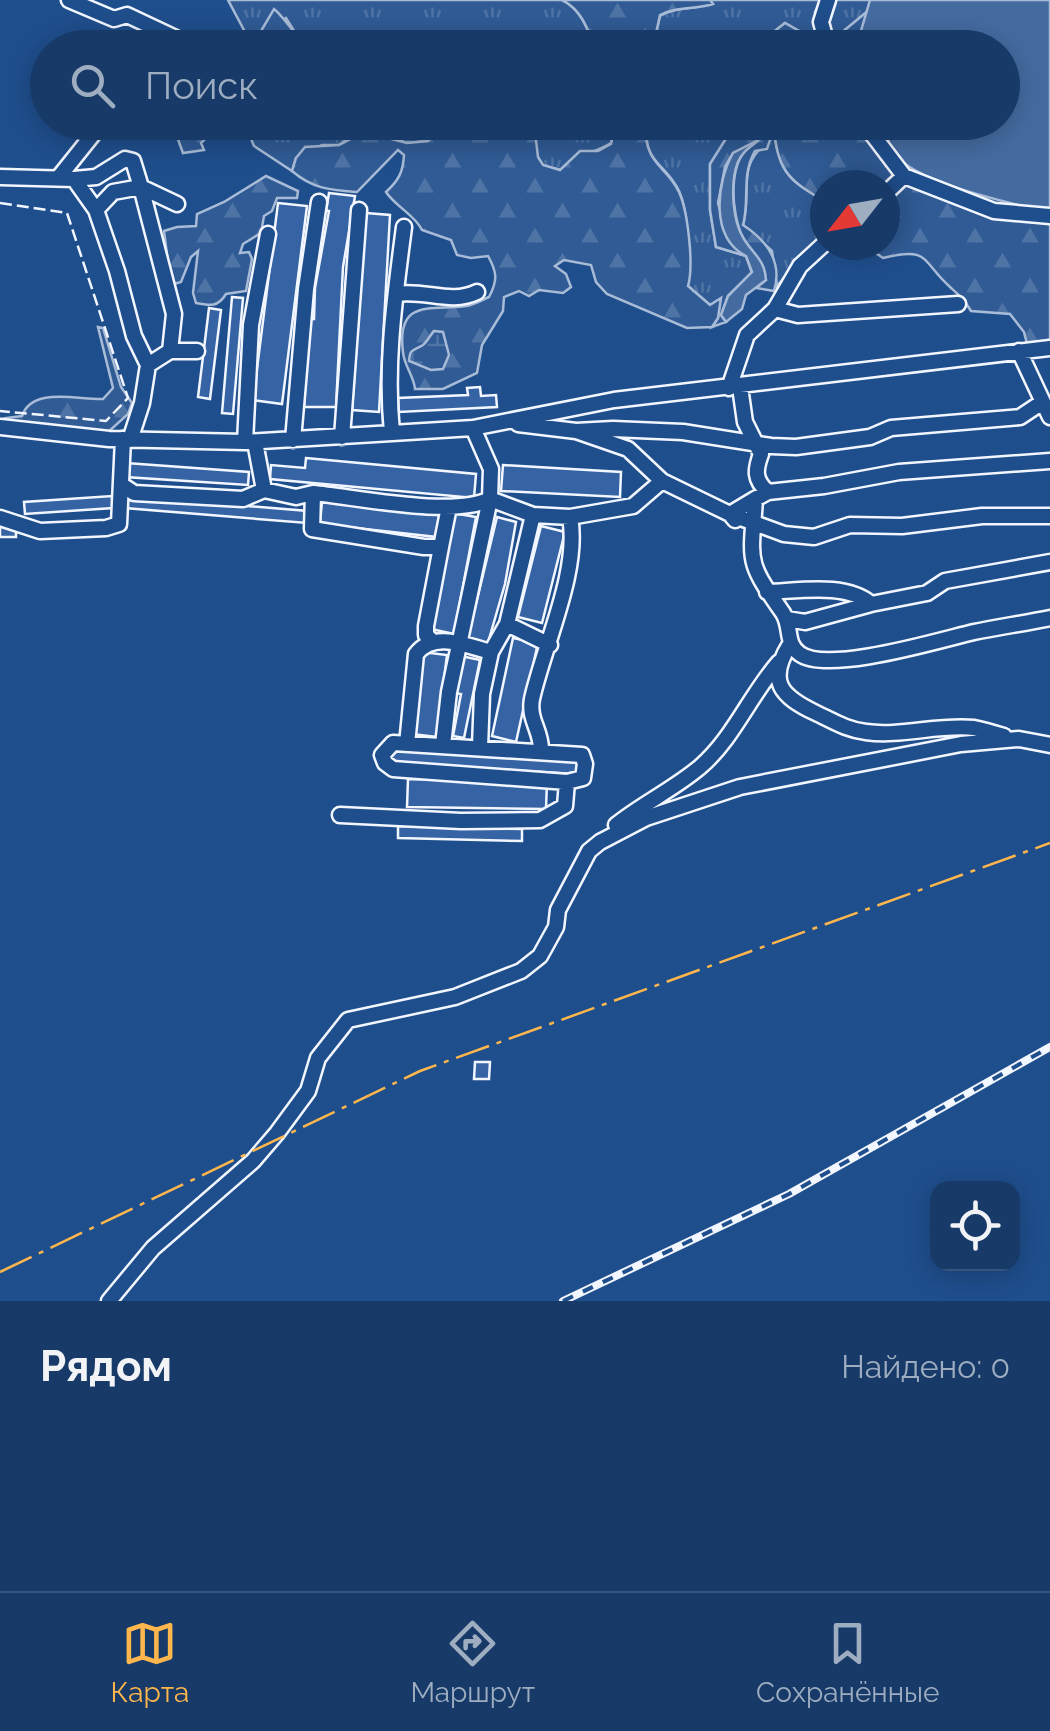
<!DOCTYPE html>
<html lang="ru">
<meta charset="utf-8">
<style>
:root{--surface:#173a69;--page:#244571;--text:#f1f3f6;--muted:#9eadc0;--line:#36547d;--accent:#ffb74d}
body{margin:0;font-family:Raleway,sans-serif;background:var(--page);color:var(--text)}
.controls{position:absolute;right:30px;bottom:30px;display:grid;overflow:hidden;border-radius:20px;box-shadow:0 5px 25px #0003}
.controls button{width:90px;height:90px;display:grid;place-items:center;padding:0;border:0;border-bottom:2px solid var(--line);background:var(--surface);color:var(--text);font:50px sans-serif}
.compass{position:absolute;left:810px;top:170px;width:90px;height:90px;border-radius:50%;background:var(--surface);box-shadow:0 5px 25px #0003;rotate:239deg}
.list{margin:0;padding:0;list-style:none}
h2{display:flex;justify-content:space-between;align-items:center;height:130px;margin:0;padding:0 40px;font-size:42px}
h2 small{font-size:32px;font-weight:400;color:var(--muted)}
.icon{flex:none;width:55px;height:55px;fill:none;stroke:currentColor;stroke-width:2;stroke-linecap:round;stroke-linejoin:round}
.map{position:relative;flex:none;width:1050px;height:1301px;overflow:hidden}
.search{position:absolute;background:var(--surface);box-shadow:0 5px 25px #0003;left:30px;right:30px;top:30px;height:110px;display:flex;align-items:center;gap:25px;box-sizing:border-box;padding:0 35px;border-radius:55px;color:var(--muted);font-size:38px}
.sheet{height:290px;background:var(--surface)}
nav{display:flex;justify-content:space-around;align-items:center;box-sizing:border-box;height:140px;border-top:2px solid var(--line);background:var(--surface);font-size:28px;color:var(--muted)}
nav a{display:grid;justify-items:center;gap:5px}
nav .on{color:var(--accent)}
.map>svg:first-child{display:block}
.grass{fill:url(#grass-tufts);stroke:#a8bbd7;stroke-width:2.5}
.forest{fill:url(#forest-firs);stroke:#a8bbd7;stroke-width:2.5}
.wetland{fill:url(#wetland-marsh);stroke:#a8bbd7;stroke-width:2.5}
.water{fill:#446ba0;stroke:#a8bbd7;stroke-width:2.5}
.building{fill:#3563a3;stroke:#f2f6ff;stroke-width:2.5}
.lines{fill:none;stroke-linecap:round;stroke-linejoin:round}
.minor-casing{stroke:#f2f6ff;stroke-width:19}
.minor{stroke:#1f4e8c;stroke-width:14}
.rail-casing{stroke:#f2f6ff;stroke-width:8}
.rail{stroke:#1f4e8c;stroke-width:4;stroke-dasharray:11;stroke-linecap:butt}
.fence{stroke:#f2f6ff;stroke-width:2.5;stroke-dasharray:12 5;stroke-linecap:butt}
.power{stroke:#ffb74d;stroke-width:2.5;stroke-dasharray:35 8 5 8;stroke-linecap:butt}
</style>
<div class="map">
<svg width="1050" height="1301" viewBox="0 0 1050 1301">
<defs>
<pattern id="grass-tufts" width="24" height="20" patternUnits="userSpaceOnUse" patternTransform="scale(2.5)"><rect width="24" height="20" fill="#305b95"/><path d="M3 7l-1-3M5 7V3M7 7l1-3M15 17l-1-3M17 17v-4M19 17l1-3" fill="none" stroke="#4e73a5"/></pattern>
<pattern id="forest-firs" width="22" height="20" patternUnits="userSpaceOnUse" patternTransform="scale(2.5)"><rect width="22" height="20" fill="#305b95"/><path d="M5 1l3.5 6h-7zM16 11l3.5 6h-7z" fill="#4e73a5"/></pattern>
<pattern id="wetland-marsh" width="20" height="14" patternUnits="userSpaceOnUse" patternTransform="scale(2.5)"><rect width="20" height="14" fill="#305b95"/><path d="M1 5h8M5 5V1M11 12h8M15 12V8" fill="none" stroke="#4e73a5"/></pattern>
</defs>
<rect width="100%" height="100%" fill="#1f4e8c"/>
<path class="grass" d="M228,0h334c20,10 25,29 33,47l-250,1c-13,-8 -27,1 -42,-3l-17,-27 -28,18 5,11h-10z
M710,0h112l-7,12 3,23 -17,-3 -16,-9 -18,14v10l-114,1 7,-32c17,-10 34,-6 52,-13z
M834,0h36l-1,10 -29,24 -5,13h-3l-6,-25z
M247,122h177l9,3 3,7 -8,9 -21,2 -28,-9 -27,2 -13,9h-17l-26,13 -4,13 -38,-25 -8,-19z
M510,122l106,1 -5,20c-18,11 -37,12 -50,27l-18,-4 -21,-34 -13,-7z
M645,123h128c5,46 12,56 52,78v36l-28,25 -20,24 -5,-35 -29,-26c10,-36 -9,-58 27,-85l-43,-3 -17,27v46l6,37 30,9 6,17 -24,23 -7,19 5,7 -14,5 6,-9 2,-19 -10,6 -22,-19c-1,-29 3,-68 -9,-95 -14,-29 -34,-25 -34,-68z"/>
<path class="forest" d="M562,0h148l3,4c-19,6 -36,2 -53,11l-7,32 -58,1c-7,-19 -14,-39 -33,-48z
M274,9c14,11 23,34 39,38h-50l-5,-11z
M869,10l-13,37 -21,1 5,-14z
M785,23l16,9 17,3v12l-51,1v-11z
M424,122l25,1 13,7 3,-7h45l-1,3 13,6h13l3,25 5,8 17,5 20,-19h18l13,-7 5,-21h29c0,44 20,40 34,69 9,20 15,73 9,94l22,19 11,-7 -3,20 -6,9 -25,1 -80,-34 -11,-12 -5,-17 -27,-5 -9,6 11,8 5,13 -8,6 -24,-3 -10,6 -10,-5 -15,6 -1,14 -21,34 -5,28 -34,16h-28c-1,-13 -11,-23 -12,-37 -7,-55 30,-41 63,-46 8,-1 16,-6 23,-9 9,-17 8,-25 -1,-41l-17,2 -14,-3 -6,-15 -29,-10c-7,-15 -26,-23 -36,-38 13,-12 17,-20 18,-37l-6,-5 -41,42c-27,-2 -44,-3 -65,-21l4,-13 9,-11 34,-2 25,-13 43,11 21,-2 8,-10 -3,-6z
M164,123h57l2,15 -14,-3 -8,8 3,7 -21,3 -7,-19z
M773,123h84l37,52 -9,11 -60,-1v16c-40,-22 -47,-32 -52,-78z
M744,132h22l4,8 -3,9 -12,2c-14,24 -5,48 -12,74 23,15 40,37 31,66l-18,-3 10,-8c-8,-14 -17,-28 -23,-42 -12,-25 -17,-79 11,-94l-21,9 -8,14 -7,36 9,33 19,20 -30,-9 -6,-37v-46l17,-27z
M903,164l79,31 68,15v132l-23,2 -3,-12 -14,-18 -39,-3c-7,-12 -11,-15 -21,-24 -29,-26 -20,-41 -67,-29l-13,-9v-4h15v-43l19,-16z
M266,176l32,15 -1,7h-20l-5,13 -8,5 -3,17 -18,11 -3,9 9,-1 3,7 -6,32 -20,3c-8,13 -15,12 -30,9l-3,-10 5,-42 -7,6 -10,25 -10,3 -7,-54 13,-4 19,-1 1,-12 27,-12z
M98,327l5,1 18,59 11,16 -4,11 -22,20 -93,-11 -7,-5 16,-2c10,-30 56,-16 81,-17l10,-11z"/>
<path class="wetland" d="M434,331l9,1 6,23 -6,14 -12,1 -22,-9c1,-13 4,-10 14,-16 4,-3 8,-11 11,-14z"/>
<path class="water" d="M870,0h180v210l-8,1c-37,-10 -137,-29 -153,-65 -2,-7 1,-16 -1,-23l114,-1v-74h-146z
M760,139c-9,8 -17,11 -22,23 -8,20 -6,59 6,77 10,16 21,21 22,41l-20,15 -4,14 -16,13 -5,-7 7,-19 24,-24 -6,-16c-36,-18 -30,-73 -13,-103z"/>
<path class="building" d="M329,193l26,3 -12,71 -7,140h-32l5,-88h5l1,-31 14,-77h-3z
M278,203l29,3 -25,198 -29,-4z
M366,213l24,2 -11,197 -27,-2z
M232,297l11,1 -10,116 -11,-1z
M209,308l12,2 -11,89 -12,-2z
M480,387l1,9 15,-1 1,12 -98,5 -1,-14 70,-3 -1,-7z
M306,458l170,16 -2,24 -204,-19 1,-14 34,3z
M126,463l123,9 -1,13 -123,-8z
M503,465l118,7 -1,25 -119,-6z
M112,496l1,12 -88,6 -1,-12z
M126,496l182,15 -1,12 -182,-15z
M322,501l117,13 -2,23 -117,-13z
M453,513l23,4 -22,117 -23,-5z
M497,517l19,5 -11,62 -18,62 -20,-5z
M0,525l16,1v11h-16z
M541,526l24,6 -23,91 -24,-6z
M513,638l25,5 -22,99 -24,-6z
M422,652l25,3 -10,82 -25,-3z
M461,656l19,4 -16,78 -11,-2 8,-42 -8,-1z
M390,749l187,12 -1,13 -187,-11z
M408,779l139,2 -1,28 -139,-2z
M398,826l124,3v12l-124,-3z
M475,1062h15l-1,17h-15z"/>
<g class="lines">
<defs>
<path id="minor" d="M69,0l45,19 13,-4 70,33
M828,48l-7,-26 7,-22
M863,122l41,54 90,35 56,5
M0,177l74,2 22,31 21,61 17,65 14,29 -6,38 -12,37
M59,177l44,-55
M74,179l22,-2 29,-18 8,2 8,26 36,17
M885,194l19,-18
M96,210l17,-18 28,-5 33,127 -4,37 -22,14
M396,294c29,-5 54,11 81,-2
M775,309l23,6 160,-11
M170,351h27
M1019,351l31,66
M740,387l5,35 16,32c-6,16 -7,26 7,38l-13,7c-4,64 -10,60 28,114 9,14 2,31 17,41 28,20 140,-14 174,-22 25,-5 51,-9 76,-14
M729,388l18,-53 28,-26 25,-43 25,-23
M518,424l58,7 52,18 34,32 68,33 5,6
M0,427l109,12 136,3 228,-14 141,-28 436,-52
M576,431l37,-2 70,3 88,14 25,1 74,-10 21,-9 129,-11 21,-14
M392,433c-7,-70 3,-136 12,-206
M342,437l17,-227
M293,440l13,-151 13,-87
M245,442l6,-117 17,-91
M255,442l9,48
M122,485l12,8 109,6 21,-9 32,7 17,-4 -1,36 112,18h17l8,-40
M768,492l56,-6 75,-14 151,-11
M313,493c43,4 141,25 177,6l43,16 37,2 63,-11 29,-25
M755,499l-25,15 54,20 30,3 36,-12 52,1 80,-10h68
M0,518l40,13 66,-3 13,-4 4,-85
M767,592c31,-1 80,-10 104,12l56,-11 18,-12 105,-19
M787,619l18,3 66,-18
M507,624l43,21
M433,642l-7,-7v-9l15,-79
M790,644c-23,37 -10,52 26,69 17,8 31,17 50,19 35,5 73,-8 108,-4 10,2 20,5 30,8
M491,652l16,-28 26,-109
M393,743l189,12 3,9 -2,14 -16,4 -174,-13 -8,-6 -3,-8z
M407,744l9,-90c18,-24 51,-8 75,-2l-9,42 -2,53
M443,745l6,-53 41,-193 1,-30 -18,-41
M541,751c1,-20 -13,-31 -9,-52 12,-54 48,-128 38,-182
M340,815l121,6 79,-1 25,-14 2,-24
M616,825c26,-21 58,-36 84,-58 33,-28 50,-72 79,-105
M109,1301l44,-53 100,-87 24,-28 31,-42 10,-33 30,-38 107,-23 66,-26 19,-15 16,-29 2,-17 31,-59 11,-9 46,-24 94,-31 221,-43 58,-5 31,6"/>
</defs>
<use href="#minor" class="minor-casing"/>
<use href="#minor" class="minor"/>
<defs>
<path id="rail" d="M563,1301l226,-107 261,-147"/>
</defs>
<use href="#rail" class="rail-casing"/>
<use href="#rail" class="rail"/>
<path class="fence" d="M0,203l67,10 61,185 -22,23 -106,-10"/>
<path class="power" d="M0,1272l420,-201 630,-228"/>
</g>
</svg>
<div class="controls">
<button><svg class="icon" aria-label="locate" viewBox="0 0 24 24"><circle cx="12" cy="12" r="6"/><path d="M12 2v4M12 18v4M2 12h4M18 12h4"/></svg></button>
</div>
<svg class="compass" viewBox="-18 -18 36 36"><path d="M0-13l5 13h-10z" fill="#e53935"/><path d="M0 13l5-13h-10z" fill="#9eadc0"/></svg>
<div class="search"><svg class="icon" aria-label="search" viewBox="0 0 24 24"><circle cx="10" cy="10" r="6"/><path d="M15 15l6 6"/></svg>Поиск</div>
</div>
<section class="sheet">
<h2>Рядом<small>Найдено: 0</small></h2>
<ul class="list">
</ul>
</section>
<nav>
<a class="on"><svg class="icon" aria-label="map" viewBox="0 0 24 24"><path d="M3 6l6-2 6 2 6-2v14l-6 2-6-2-6 2zM9 4v14M15 6v14"/></svg>Карта</a>
<a><svg class="icon" aria-label="directions" viewBox="0 0 24 24"><path d="M12 3l9 9-9 9-9-9zM9 14v-3h6M13 9l2 2-2 2"/></svg>Маршрут</a>
<a><svg class="icon" aria-label="saved" viewBox="0 0 24 24"><path d="M7 4h10v16l-5-4-5 4z"/></svg>Сохранённые</a>
</nav>
